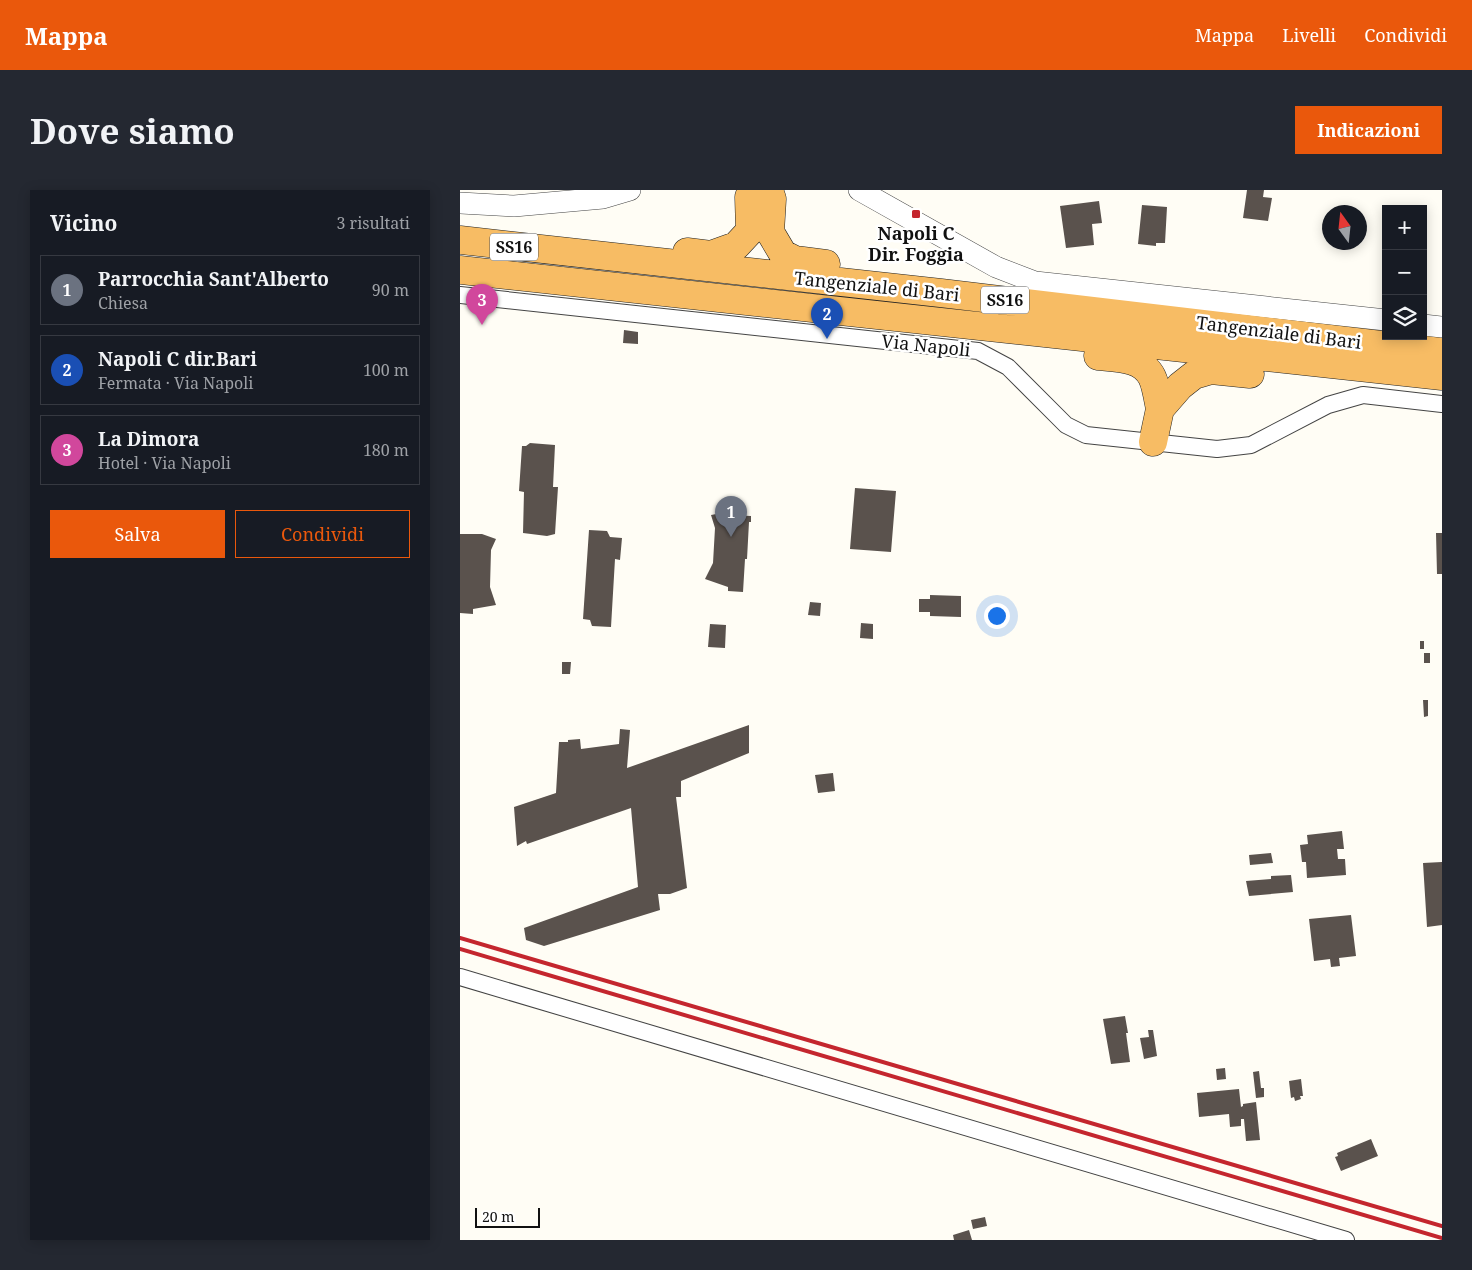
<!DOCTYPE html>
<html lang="it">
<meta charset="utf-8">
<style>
:root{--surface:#171b24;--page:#242831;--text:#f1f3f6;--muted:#9ea1a6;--line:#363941;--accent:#ea580c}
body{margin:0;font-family:"Noto Serif",serif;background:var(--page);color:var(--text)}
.controls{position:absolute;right:15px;top:15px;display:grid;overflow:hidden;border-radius:0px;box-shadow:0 2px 12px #0003}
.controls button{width:45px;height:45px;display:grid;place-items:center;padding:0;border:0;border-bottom:1px solid var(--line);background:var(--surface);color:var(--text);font:25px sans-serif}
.compass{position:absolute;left:862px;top:15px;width:45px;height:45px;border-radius:50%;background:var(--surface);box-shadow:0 2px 12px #0003;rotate:345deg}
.scale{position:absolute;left:15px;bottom:12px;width:65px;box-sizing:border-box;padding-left:5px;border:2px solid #111;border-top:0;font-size:14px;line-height:18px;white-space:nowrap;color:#111;-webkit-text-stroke:4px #fff;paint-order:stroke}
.you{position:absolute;left:536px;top:425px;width:18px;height:18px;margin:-12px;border:4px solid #fff;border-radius:50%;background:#1a73e8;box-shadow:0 0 0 8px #1a73e833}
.badge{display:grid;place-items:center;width:32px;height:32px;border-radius:50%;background:var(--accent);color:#fff;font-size:16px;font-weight:700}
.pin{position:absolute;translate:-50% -41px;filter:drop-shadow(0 1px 2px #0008)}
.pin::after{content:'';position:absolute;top:26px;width:18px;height:15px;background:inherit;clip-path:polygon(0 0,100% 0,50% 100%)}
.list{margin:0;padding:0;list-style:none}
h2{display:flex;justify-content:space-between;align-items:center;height:65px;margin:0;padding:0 20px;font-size:21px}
h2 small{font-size:16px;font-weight:400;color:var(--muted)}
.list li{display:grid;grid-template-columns:32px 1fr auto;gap:15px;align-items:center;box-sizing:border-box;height:70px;margin:0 10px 10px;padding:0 10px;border:1px solid var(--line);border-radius:0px}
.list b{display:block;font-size:19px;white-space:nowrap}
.list p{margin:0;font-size:16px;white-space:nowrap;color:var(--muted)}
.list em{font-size:16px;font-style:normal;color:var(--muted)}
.actions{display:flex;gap:10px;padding:15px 20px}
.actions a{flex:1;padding:11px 0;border:1px solid var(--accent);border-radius:0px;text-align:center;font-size:18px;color:var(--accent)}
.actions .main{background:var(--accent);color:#fff}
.icon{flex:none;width:28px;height:28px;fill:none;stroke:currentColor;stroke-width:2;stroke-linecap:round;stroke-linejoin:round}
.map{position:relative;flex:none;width:982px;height:1050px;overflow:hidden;border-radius:0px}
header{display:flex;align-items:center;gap:30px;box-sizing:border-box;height:70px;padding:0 25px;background:var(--accent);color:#fff}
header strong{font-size:24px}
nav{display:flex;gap:28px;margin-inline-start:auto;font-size:18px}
.intro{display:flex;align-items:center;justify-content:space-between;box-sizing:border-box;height:120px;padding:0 30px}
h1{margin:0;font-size:35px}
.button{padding:12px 22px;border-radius:0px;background:var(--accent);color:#fff;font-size:18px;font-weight:700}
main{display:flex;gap:30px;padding:0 30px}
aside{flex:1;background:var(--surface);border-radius:0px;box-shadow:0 2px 12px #0003}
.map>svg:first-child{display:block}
.building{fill:#5a524d}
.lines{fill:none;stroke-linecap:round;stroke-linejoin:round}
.minor-casing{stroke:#444;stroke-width:18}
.tertiary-casing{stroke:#444;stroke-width:22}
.trunk-casing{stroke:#222;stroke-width:29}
.minor{stroke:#fff;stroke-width:16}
.tertiary{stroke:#fff;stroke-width:21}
.trunk{stroke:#f7bc64;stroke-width:28}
.rail{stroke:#c4262e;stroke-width:4}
.poi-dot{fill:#c4262e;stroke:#fff;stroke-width:2}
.labels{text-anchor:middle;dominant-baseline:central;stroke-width:5;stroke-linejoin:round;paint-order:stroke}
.shield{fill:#fff;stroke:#585858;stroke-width:1}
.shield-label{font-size:16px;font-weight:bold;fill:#111}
.poi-label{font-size:18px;font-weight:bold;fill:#111;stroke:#fff}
.street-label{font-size:18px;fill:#111;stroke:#fff}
</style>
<header>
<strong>Mappa</strong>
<nav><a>Mappa</a><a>Livelli</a><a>Condividi</a></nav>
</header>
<div class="intro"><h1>Dove siamo</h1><a class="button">Indicazioni</a></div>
<main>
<aside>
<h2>Vicino<small>3 risultati</small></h2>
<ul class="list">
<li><span class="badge" style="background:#6b7280">1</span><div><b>Parrocchia Sant'Alberto</b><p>Chiesa</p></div><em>90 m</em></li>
<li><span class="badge" style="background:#1a4fb4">2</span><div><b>Napoli C dir.Bari</b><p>Fermata · Via Napoli</p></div><em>100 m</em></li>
<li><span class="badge" style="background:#d1479c">3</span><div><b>La Dimora</b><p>Hotel · Via Napoli</p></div><em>180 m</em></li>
</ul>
<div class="actions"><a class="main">Salva</a><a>Condividi</a></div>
</aside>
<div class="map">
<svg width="982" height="1050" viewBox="0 0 982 1050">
<rect width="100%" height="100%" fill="#fffdf5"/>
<path class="building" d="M787,0h17l-1,7 9,1 -4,23 -25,-3z
M639,11l3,22 -10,1 2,21 -28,3 -6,-42z
M682,15l25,2 -2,36h-9v3l-18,-2z
M164,140l14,2v12l-15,-1z
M70,253l25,2 -2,42h5l-3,47 -8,2 -24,-3 1,-41 -5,-1 3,-45h4z
M395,298l41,3 -5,61 -41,-3z
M267,322l1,3 23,1v6h-2l-2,37h-2l-2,33 -15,-1v-4l-23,-8 8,-16 2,-35 -4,-13z
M129,340l18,1 3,6 12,1 -2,22 -5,-1 -4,68 -19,-1 -2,-6 -7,-1z
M976,343h6v41h-5z
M0,344h22l14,5 -5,11 -1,37 6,18 -23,4v5l-13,-1z
M470,405l31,1v21l-31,-1v-4h-11v-13h11z
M350,412l11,1 -1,13 -12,-1z
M401,433l12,1v15l-13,-1z
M250,434l16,1 -1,23 -17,-1z
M960,451h4v8h-4z
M964,463h6v10h-6z
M102,472h9l-1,12h-8z
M963,510h5v16l-4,1z
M289,535v28l-68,28v16h-5l11,91 -17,6h-12l2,16 -116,36 -18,-6 -2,-12 114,-41 -7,-79 -104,36 -1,-3 -9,5 -3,-39 42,-14 3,-51h9v-2l12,-1 1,10 38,-5 1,-15 10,1 -3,38z
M373,583l2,18 -17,2 -3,-18z
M882,641l2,18h-7l1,10h7l1,16 -39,3 -1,-16h-4l-2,-17 8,-1 -1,-9z
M811,663l2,10 -23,2 -1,-10z
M982,672v63l-15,2 -4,-64z
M831,685l2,17 -44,4 -3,-15 25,-2v-3z
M891,725l5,41 -17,2 1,8 -9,1 -1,-8 -16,2 -5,-42z
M665,826l3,17h-2l4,29 -19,2 -8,-45z
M688,840h5l4,26 -13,3 -4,-21 9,-1z
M765,878l1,11 -9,1 -1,-11z
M799,881l2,17h3v9l-8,1 -3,-26z
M841,889l2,17h-3l1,3 -6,2 -1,-4 -3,1 -2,-17z
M779,899l2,18 2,-1v-2l13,-2 4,38 -14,1 -2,-22h-3v7l-11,1 -1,-13 -30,3 -2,-24z
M911,949l7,17 -37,15 -6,-14 3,-1 -1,-3z
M525,1027l2,9 -14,3 -2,-9z
M509,1040l3,10h-18l-1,-5z"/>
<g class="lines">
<defs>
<path id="minor" d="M0,105l518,56 30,16 58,58 20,10 131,14 34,-4 77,-40 35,-10 79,9
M0,787l886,263"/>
<path id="tertiary" d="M399,0l137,77 39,15 351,38
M0,13l54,3 89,-8 27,-8
M963,135l19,2"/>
<path id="trunk" d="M309,0l3,9 -2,33 13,22 12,6 31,4
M0,50l481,53 501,59
M227,62l24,3 25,-9 14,-15 -1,-34 3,-7
M0,80l982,106
M638,166c19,2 44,1 54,21 4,8 6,22 8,32
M693,252l7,-33 20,-23 14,-11 17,-5 39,4"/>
</defs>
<use href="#minor" class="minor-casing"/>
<use href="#tertiary" class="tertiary-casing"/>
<use href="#trunk" class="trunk-casing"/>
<use href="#minor" class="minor"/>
<use href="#tertiary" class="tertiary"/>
<use href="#trunk" class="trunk"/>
<path class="rail" d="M0,748l982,288
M0,759l982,289"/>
</g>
<rect class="poi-dot" x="451" y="19" width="10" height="10" rx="2.5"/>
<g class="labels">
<g class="shield">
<rect x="30" y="43.5" width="48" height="27" rx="4"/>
<rect x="521" y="96.5" width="48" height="27" rx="4"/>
</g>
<g class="shield-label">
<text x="54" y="57">SS16</text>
<text x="545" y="110">SS16</text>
</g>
<g class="poi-label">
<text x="456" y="43">Napoli C<tspan x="456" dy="21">Dir. Foggia</tspan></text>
</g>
<g class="street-label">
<text transform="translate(417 96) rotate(6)">Tangenziale di Bari</text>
<text transform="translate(819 142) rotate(7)">Tangenziale di Bari</text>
<text transform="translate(466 155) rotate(6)">Via Napoli</text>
</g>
</g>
</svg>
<div class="controls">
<button>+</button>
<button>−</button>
<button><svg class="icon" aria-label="layers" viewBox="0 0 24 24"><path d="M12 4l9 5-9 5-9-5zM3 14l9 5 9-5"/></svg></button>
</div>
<svg class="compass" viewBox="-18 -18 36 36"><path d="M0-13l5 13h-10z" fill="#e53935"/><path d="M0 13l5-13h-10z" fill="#9ea1a6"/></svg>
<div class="scale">20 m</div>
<div class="you"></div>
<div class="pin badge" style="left:271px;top:347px;background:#6b7280">1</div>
<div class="pin badge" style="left:367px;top:149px;background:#1a4fb4">2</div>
<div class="pin badge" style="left:22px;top:135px;background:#d1479c">3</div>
</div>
</main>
